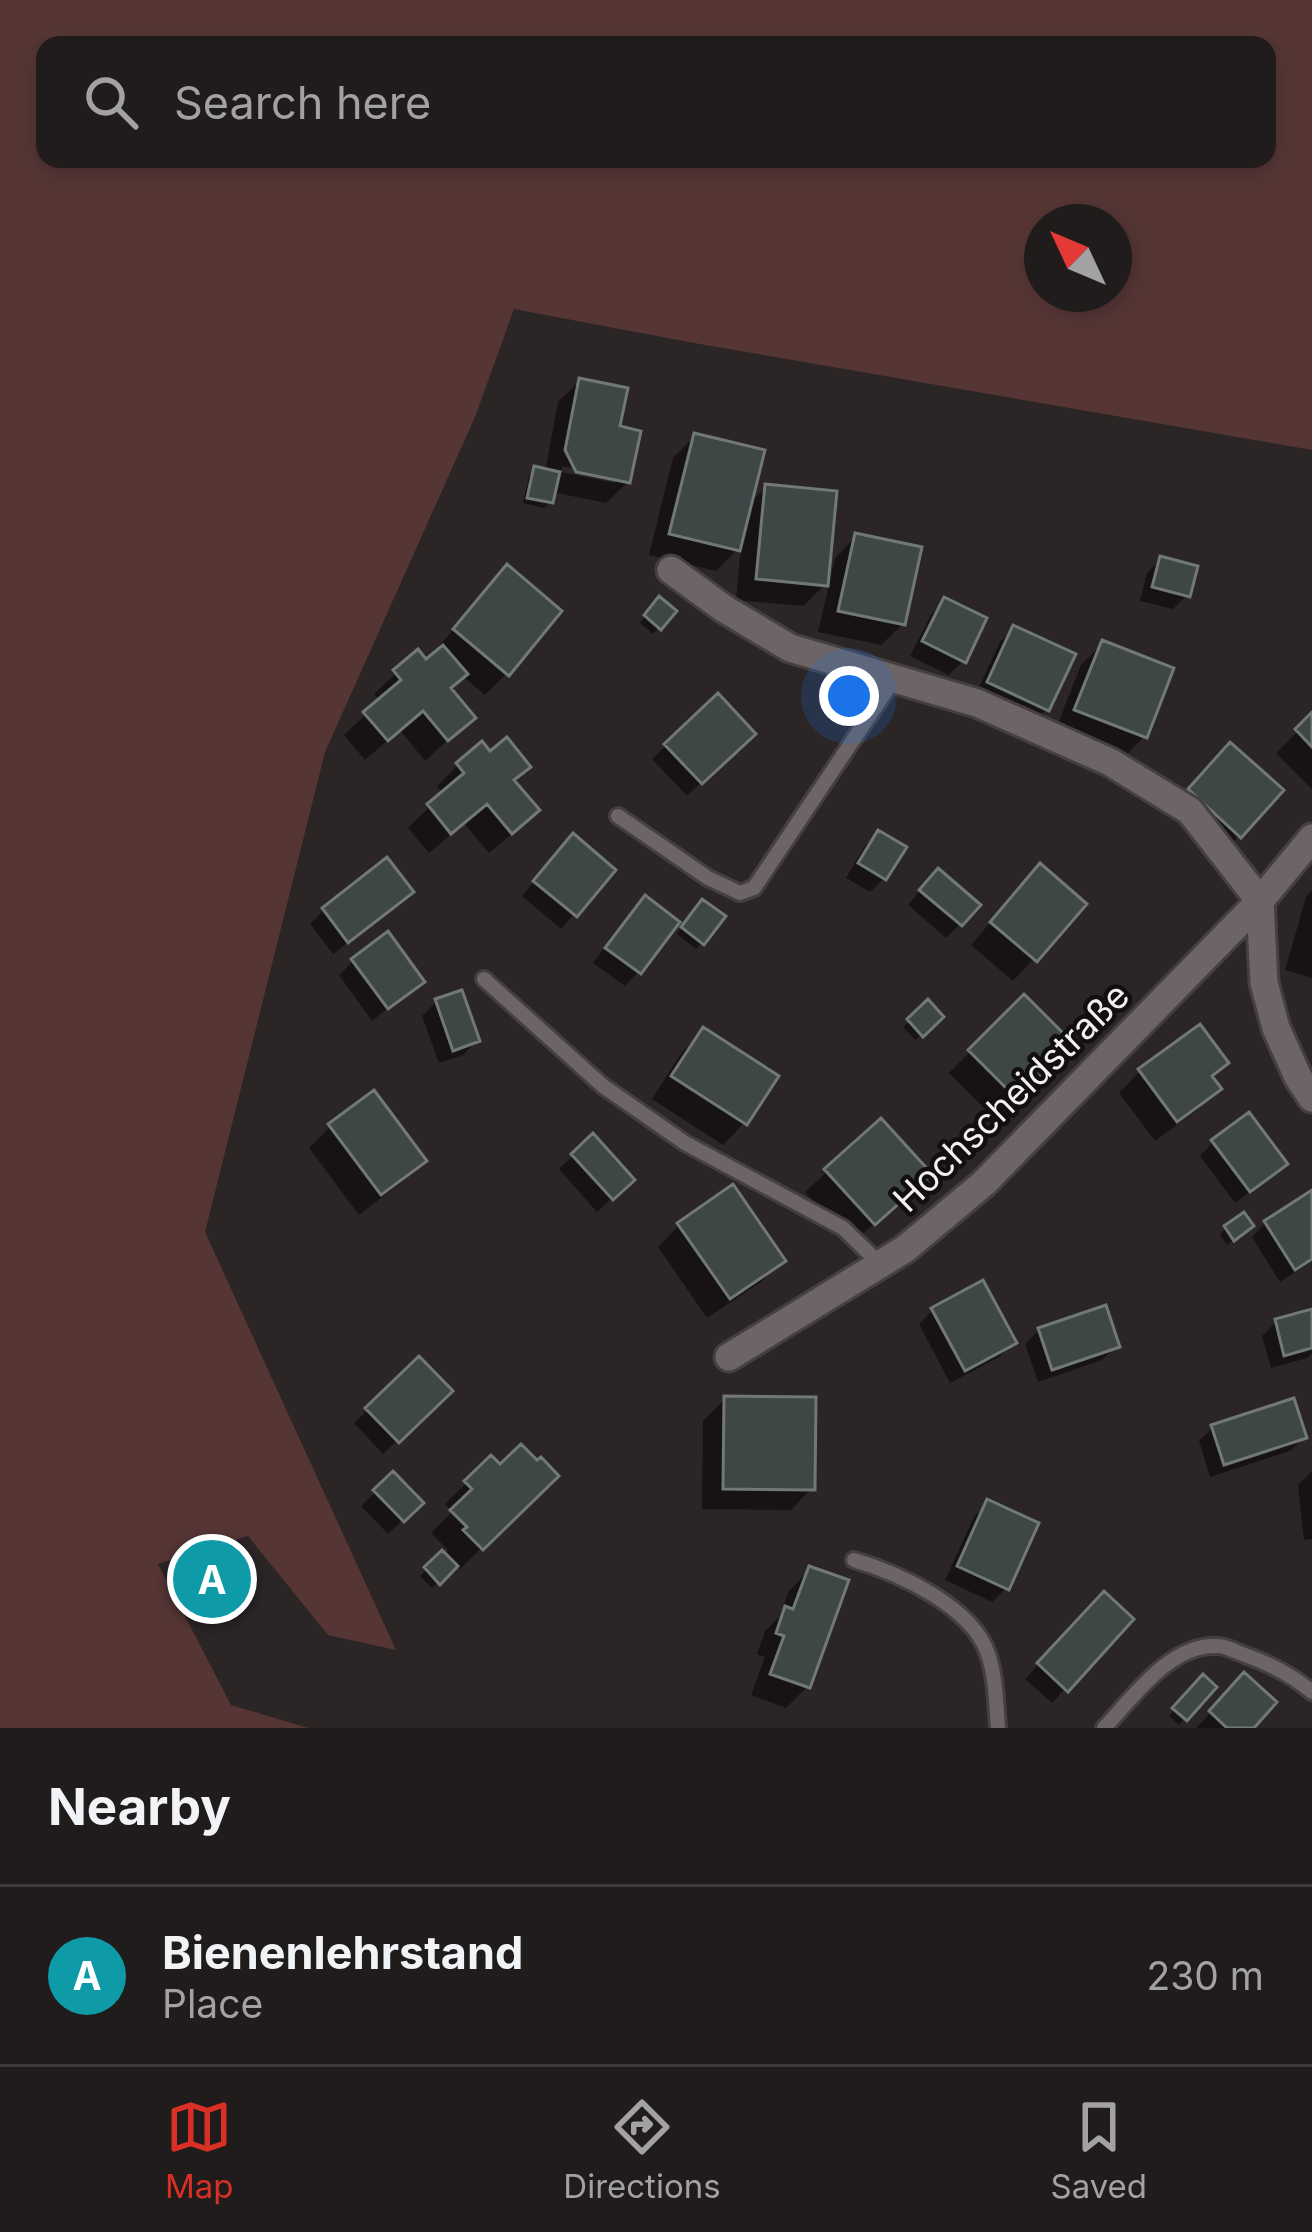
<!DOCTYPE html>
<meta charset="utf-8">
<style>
:root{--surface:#211c1c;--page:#2d2929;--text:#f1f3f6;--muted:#a2a1a3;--line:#3e3a3b;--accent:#d93025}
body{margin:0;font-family:Inter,sans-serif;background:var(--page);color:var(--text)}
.compass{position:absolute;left:1024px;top:204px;width:108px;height:108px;border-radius:50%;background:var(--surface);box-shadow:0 6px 18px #0003;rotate:314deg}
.you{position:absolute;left:849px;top:696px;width:42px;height:42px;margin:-30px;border:9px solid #fff;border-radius:50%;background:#1a73e8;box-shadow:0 0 0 18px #1a73e833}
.badge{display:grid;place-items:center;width:78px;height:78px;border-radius:50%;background:var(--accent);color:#fff;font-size:39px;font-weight:700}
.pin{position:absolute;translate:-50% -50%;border:6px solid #fff;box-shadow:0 3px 12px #0006}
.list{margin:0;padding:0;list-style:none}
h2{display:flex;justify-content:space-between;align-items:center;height:156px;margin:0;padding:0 48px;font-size:51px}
h2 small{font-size:39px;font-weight:400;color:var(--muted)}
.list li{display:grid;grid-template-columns:78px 1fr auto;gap:36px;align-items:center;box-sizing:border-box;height:180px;padding:0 48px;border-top:3px solid var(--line)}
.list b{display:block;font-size:45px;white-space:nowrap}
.list p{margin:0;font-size:39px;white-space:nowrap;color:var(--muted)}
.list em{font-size:39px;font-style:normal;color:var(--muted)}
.icon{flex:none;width:66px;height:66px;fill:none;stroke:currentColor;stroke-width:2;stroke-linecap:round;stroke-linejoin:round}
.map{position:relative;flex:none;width:1312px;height:1728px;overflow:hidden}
.search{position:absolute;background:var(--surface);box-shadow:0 6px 18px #0003;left:36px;right:36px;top:36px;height:132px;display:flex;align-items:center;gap:30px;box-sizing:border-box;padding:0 42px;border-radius:24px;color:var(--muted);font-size:45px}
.sheet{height:336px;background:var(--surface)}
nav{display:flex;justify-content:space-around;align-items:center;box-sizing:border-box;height:168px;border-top:3px solid var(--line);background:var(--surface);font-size:33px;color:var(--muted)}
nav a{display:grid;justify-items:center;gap:6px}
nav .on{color:var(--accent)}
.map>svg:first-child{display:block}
.green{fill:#553635;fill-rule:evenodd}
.shadow{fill:#0007;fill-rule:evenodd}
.building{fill:#3e4646;stroke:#707878;stroke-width:3}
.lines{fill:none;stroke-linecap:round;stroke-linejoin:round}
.service-casing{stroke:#454040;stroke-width:20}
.minor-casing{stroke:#454040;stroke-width:33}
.service{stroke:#6d6565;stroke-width:14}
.minor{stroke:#6d6565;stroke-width:27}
.labels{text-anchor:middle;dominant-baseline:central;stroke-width:9;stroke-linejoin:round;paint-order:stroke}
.street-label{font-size:36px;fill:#f4f0f0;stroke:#120f0f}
</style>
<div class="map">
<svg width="1312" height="1728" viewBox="0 0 1312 1728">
<rect width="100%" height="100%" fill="#2c2525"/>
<path class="green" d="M0,0h1312v450l-618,-107 -180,-34 -39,108 -150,335 -120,480 191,418 -68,-15 -80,-99 -90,28 73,141 77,23h-308zM1267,45v114h-1222v-114zM1114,222v72h-72v-72z"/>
<path class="shadow" d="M580,381l36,47 12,54 -22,21 -54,-11 -2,10 -6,6 -21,-5 6,-27 6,-6 10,2 13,-70zM562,466l53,11v6l-54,-11z
M694,437l54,68 18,-18 62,95 -25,24 -67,-6 5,-54 -25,25 -67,-16 24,-97z
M856,536l47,88 -22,21 -63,-13 17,-74z
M1161,559l26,36 -14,14 -33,-8 7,-28z
M507,569l-1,105 -21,21 -23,-19 -14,13 24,29 -47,43 -25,-31 -35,30 -21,-25 36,-34 -6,-7 44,-41 8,10 11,-9 -3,-2z
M945,601l18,60 -14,14 -39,-19 21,-41z
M653,606l20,5 -20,23 -13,-11z
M1014,628l33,81 -14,14 -58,-27 25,-54z
M1103,643l42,93 -22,22 -68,-27 26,-66z
M718,697l34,36 -65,63 -35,-37z
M1312,717v72l-36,-36z
M458,765l54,17 2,50 -25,21 -25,-30 -35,30 -21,-25 35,-34 -6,-8z
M1209,767l30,69 -21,21 -49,-45z
M878,834l6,44 -14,14 -24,-14 18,-31z
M559,851l53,20 -51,58 -39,-33z
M924,886l36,38 -14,14 -38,-33z
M1019,889l64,16 -70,76 -42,-36z
M1312,890v88l-27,-8 21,-73z
M645,899l31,23 -38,50 -13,14 -32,-23 38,-50z
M396,906l-63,48 -23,-30 14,-14z
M697,909l5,34 -6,6 -19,-15z
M353,961l68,21 -49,39 -33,-46z
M1024,998l45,45 -75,75 -45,-45z
M436,1002l41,39 -14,14 -24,8 -17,-47z
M928,1004l12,13 -25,23 -12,-13z
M704,1031l71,46 -31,46 -21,22 -71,-46 30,-47z
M1225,1063l-15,15 8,10 -21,22 -42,31 -36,-48 21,-22z
M881,1122l26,73 -56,49 -46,-52z
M330,1127l93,34 -21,21 -43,33 -50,-67z
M593,1137l38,43 -34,32 -38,-43z
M1213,1142l57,35 -35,26 -35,-47z
M1312,1194v67l-32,21 -28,-45 13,-14z
M679,1225l103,35 -21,22 -54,36 -49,-71z
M1226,1228l18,4 -17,13 -7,-10z
M933,1310l80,33 -14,14 -49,26 -31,-59z
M1312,1312v41l-5,5 -36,10 -9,-32 14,-14z
M1039,1330l77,16 -14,14 -64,22 -13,-38z
M419,1360l29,31 -65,63 -29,-31z
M725,1399l87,89 -21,22 -89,-1 1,-88z
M1213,1427l91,10 -14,14 -80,26 -11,-36z
M491,1459l9,9 55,8 -95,93 -5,-4 -23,23 -12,-12 28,-26 -17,-17 21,-21 -7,-8z
M1312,1471v68l-8,1 -6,-55z
M393,1475l27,28 -32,31 -27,-28z
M988,1503l18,85 -14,14 -47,-22 29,-63z
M193,1569l36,23 -7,6 -23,8 -12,-31z
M810,1569l-2,117 -22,22 -35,-13 14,-38 -8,-3 8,-23 14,-14 10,-26z
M1090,1609l40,10 -78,84 -27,-24z
M1244,1677l6,51h-52l-1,-1z
M1203,1678l10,9 -34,38 -10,-9z"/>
<path class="building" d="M579,378l49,10 -8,38 21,5 -11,52 -54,-11 -11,-22z
M694,433l71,17 -25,101 -71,-17z
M534,466l26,6 -7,31 -26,-5z
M765,484l72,7 -9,95 -72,-7z
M855,533l67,14 -17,78 -67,-14z
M1160,556l38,10 -8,31 -38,-10z
M507,564l55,47 -53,65 -56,-47z
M659,596l18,15 -16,19 -17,-15z
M944,597l43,21 -21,45 -44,-22z
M1013,625l63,29 -27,57 -62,-29z
M1102,640l72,28 -27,70 -73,-28z
M443,645l25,29 -17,14 25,30 -28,23 -25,-30 -35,30 -25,-29 38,-32 -8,-10 25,-21 8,10z
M718,693l38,41 -54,50 -38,-40z
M1312,712v35l-17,-18z
M507,737l24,30 -17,13 26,30 -28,24 -25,-30 -36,30 -24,-30 37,-31 -8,-10 26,-22 8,10z
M1230,742l54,48 -43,48 -53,-49z
M878,830l29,17 -21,33 -28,-17z
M573,833l43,37 -39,47 -44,-36z
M387,857l27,35 -66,51 -26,-35z
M1040,863l47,41 -50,58 -47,-40z
M938,868l43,37 -19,21 -43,-36z
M645,895l35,27 -39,52 -36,-26z
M702,899l24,17 -22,29 -23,-18z
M388,931l37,51 -37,27 -37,-50z
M462,990l18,51 -27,10 -18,-52z
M1024,994l49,49 -56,56 -49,-49z
M928,999l16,18 -21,20 -16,-18z
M1200,1024l29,39 -17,13 10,13 -45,33 -39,-53z
M703,1027l76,49 -32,49 -76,-49z
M374,1090l53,71 -46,34 -53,-71z
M1249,1112l39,52 -38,28 -39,-52z
M881,1118l51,56 -57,51 -51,-56z
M593,1133l42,47 -22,20 -42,-46z
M733,1184l53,77 -56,38 -53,-76z
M1312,1190v69l-17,11 -31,-49z
M1244,1212l10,14 -20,15 -10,-15z
M983,1280l34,63 -52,28 -34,-63z
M1106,1305l14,42 -68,23 -14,-42z
M1312,1309v39l-28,8 -9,-37z
M419,1356l34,35 -54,52 -34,-35z
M724,1396l92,1 -1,93 -92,-1z
M1294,1398l13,40 -83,27 -13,-40z
M521,1444l16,16 4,-3 18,19 -76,74 -20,-20 4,-3 -17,-17 22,-21 -8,-8 27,-26 9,9z
M393,1471l31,32 -20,19 -31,-32z
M987,1499l52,24 -30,67 -52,-24z
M442,1550l16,16 -18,19 -16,-18z
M219,1556l13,36 -27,10 -13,-36z
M809,1566l40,14 -39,108 -40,-14 14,-38 -8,-3 9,-27 8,3z
M1104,1591l30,28 -66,73 -31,-29z
M1244,1672l33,30 -23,26h-27l-18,-17z
M1203,1674l14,13 -30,34 -15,-13z"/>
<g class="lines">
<defs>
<path id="service" d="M618,816l90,62 32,15 14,-5 140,-209
M484,979l119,107 82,57 158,85 37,36
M854,1560c44,13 118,46 134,94 8,23 8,50 10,74
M1104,1728c29,-30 66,-85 114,-82 8,0 19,6 27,9 23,8 48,21 67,37"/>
<path id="minor" d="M671,570l52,38 67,40 187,55 133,59 80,49 70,90 4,82 12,45 22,49 14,21
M729,1357l176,-108 79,-66 276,-282 52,-63"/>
</defs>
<use href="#service" class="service-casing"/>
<use href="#minor" class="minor-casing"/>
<use href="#service" class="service"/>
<use href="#minor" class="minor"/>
</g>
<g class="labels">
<g class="street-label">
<text transform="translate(1011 1097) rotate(-44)">Hochscheidstraße</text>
</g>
</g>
</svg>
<svg class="compass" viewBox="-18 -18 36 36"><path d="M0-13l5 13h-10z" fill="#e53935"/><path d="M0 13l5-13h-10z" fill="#a2a1a3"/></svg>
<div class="you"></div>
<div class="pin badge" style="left:212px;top:1579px;background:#0f9aa8">A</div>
<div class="search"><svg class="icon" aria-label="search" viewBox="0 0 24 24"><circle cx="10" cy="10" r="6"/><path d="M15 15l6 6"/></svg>Search here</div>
</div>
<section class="sheet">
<h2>Nearby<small></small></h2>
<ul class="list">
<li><span class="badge" style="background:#0f9aa8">A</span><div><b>Bienenlehrstand</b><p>Place</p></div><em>230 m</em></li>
</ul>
</section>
<nav>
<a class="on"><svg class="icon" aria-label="map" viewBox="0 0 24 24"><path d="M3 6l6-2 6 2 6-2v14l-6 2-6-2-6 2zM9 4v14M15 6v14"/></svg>Map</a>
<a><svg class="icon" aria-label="directions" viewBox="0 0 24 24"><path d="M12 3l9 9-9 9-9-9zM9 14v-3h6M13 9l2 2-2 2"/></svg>Directions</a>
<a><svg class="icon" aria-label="saved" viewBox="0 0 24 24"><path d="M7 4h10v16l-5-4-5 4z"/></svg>Saved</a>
</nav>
